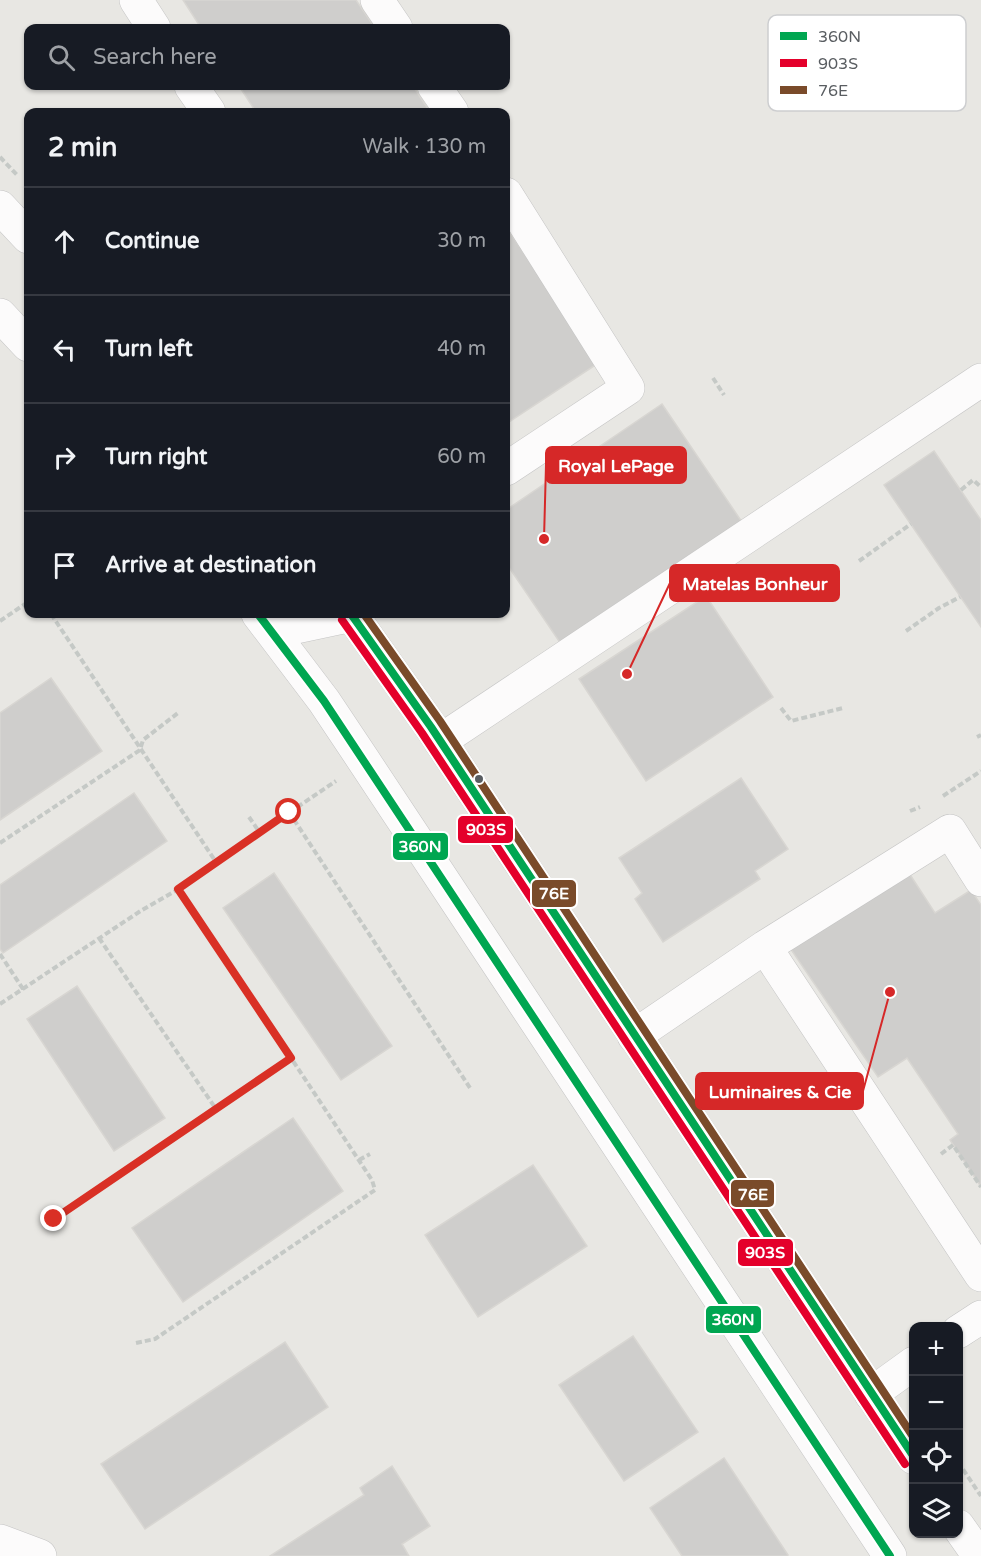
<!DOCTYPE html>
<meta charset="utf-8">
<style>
:root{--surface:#171b24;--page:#242831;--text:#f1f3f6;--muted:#9ea1a6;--line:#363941}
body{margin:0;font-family:"Varela Round",sans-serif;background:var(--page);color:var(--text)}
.controls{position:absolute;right:18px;bottom:18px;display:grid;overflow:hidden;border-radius:12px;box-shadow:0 2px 4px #0004}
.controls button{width:54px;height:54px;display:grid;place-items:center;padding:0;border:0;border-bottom:2px solid var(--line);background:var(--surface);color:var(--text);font:30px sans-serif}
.stop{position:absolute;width:18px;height:18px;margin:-14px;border:4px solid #d93025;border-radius:50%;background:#fff}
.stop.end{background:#d93025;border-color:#fff;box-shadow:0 2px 6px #0008}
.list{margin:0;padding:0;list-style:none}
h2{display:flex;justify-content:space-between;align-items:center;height:78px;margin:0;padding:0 24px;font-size:26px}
h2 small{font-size:20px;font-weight:400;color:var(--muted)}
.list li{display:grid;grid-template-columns:39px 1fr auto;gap:18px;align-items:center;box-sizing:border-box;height:108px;padding:0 24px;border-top:2px solid var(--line)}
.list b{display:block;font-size:22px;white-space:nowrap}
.list em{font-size:20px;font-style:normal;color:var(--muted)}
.icon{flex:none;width:33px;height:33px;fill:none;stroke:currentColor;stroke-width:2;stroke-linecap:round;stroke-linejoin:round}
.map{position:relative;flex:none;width:981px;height:1556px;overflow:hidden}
.search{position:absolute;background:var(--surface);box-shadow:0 2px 4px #0004;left:24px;top:24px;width:486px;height:66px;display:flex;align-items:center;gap:15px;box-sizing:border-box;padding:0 21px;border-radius:12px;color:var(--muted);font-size:22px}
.panel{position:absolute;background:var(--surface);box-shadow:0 2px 4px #0004;left:24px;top:108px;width:486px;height:510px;border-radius:12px}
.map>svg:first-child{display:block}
.building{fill:#cfcecc;stroke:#d8d6d2;stroke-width:1.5}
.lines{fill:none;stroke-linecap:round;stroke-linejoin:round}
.minor-casing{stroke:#c4c4c4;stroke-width:34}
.path{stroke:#c5c9c6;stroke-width:4;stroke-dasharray:6 3;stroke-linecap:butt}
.minor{stroke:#fcfbfb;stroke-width:33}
.bus-1-casing{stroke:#fff;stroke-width:12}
.bus-2-casing{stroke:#fff;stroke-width:12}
.bus-3-casing{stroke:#fff;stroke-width:12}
.bus-1{stroke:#00a651;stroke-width:8}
.bus-2{stroke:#e4002b;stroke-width:8}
.bus-3{stroke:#7a4b2a;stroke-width:8}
.route{stroke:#d93025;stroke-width:8}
.bus-dot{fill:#595d61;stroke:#fff;stroke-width:2}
.key{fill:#fff;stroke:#cdced0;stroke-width:1.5}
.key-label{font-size:16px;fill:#595d61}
.leader{fill:none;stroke:#d62828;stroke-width:2}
.callout-dot{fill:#d62828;stroke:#fff;stroke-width:2}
.callout{fill:#d62828;stroke:#d62828;stroke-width:2}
.callout-label{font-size:18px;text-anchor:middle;font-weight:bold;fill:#fff}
.line-badge{stroke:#fff;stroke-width:2}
.badge-label{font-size:16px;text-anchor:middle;font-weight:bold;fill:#fff}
</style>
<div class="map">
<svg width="981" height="1556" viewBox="0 0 981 1556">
<rect width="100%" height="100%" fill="#e8e7e3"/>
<path class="building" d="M183,0h173l19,28h-174z
M239,86h174l17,26h-174z
M506,226l91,138 -91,60z
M662,404l82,121 -181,122 -57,-84v-53z
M934,451l47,69v107l-97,-142z
M706,596l67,101 -127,84 -67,-102z
M51,678l51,73 -102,69v-107z
M741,778l47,71 -33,22 5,8 -97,63 -28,-43 7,-6 -23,-35z
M134,793l33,48 -164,112 -3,-4v-64z
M907,870l28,43 36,-23 10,15v282l-31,-47 8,-6 -51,-76 -29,19 -88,-129z
M274,873l118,173 -51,34 -118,-172z
M77,986l88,132 -51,33 -87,-132z
M293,1118l50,73 -160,111 -51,-74z
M533,1165l54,81 -109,71 -53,-82z
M633,1336l65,96 -74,49 -65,-96z
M285,1342l43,65 -183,122 -44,-65z
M724,1458l64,97 -1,1h-105l-32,-48z
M392,1466l38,60 -28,18 7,12h-139l94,-61 -4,-7z"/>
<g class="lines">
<defs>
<path id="minor" d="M136,0l18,28
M377,0l19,28
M191,86l18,26
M434,86l18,26
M506,194l122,194 -122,81
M0,207l28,30
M0,315l28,30
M258,614l66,87 40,60 526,795
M351,614l80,113 483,731
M272,632l80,-17
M440,741l541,-361
M765,947l185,-116 31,49
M634,1036l131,-89 216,328
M958,1332l23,-15
M871,1394l43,-31
M958,1526l21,30
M0,1541l40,15"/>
</defs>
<use href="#minor" class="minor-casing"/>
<path class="path" d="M0,157l18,19
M713,378l11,17
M961,490l12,-10 8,7
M859,561l52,-37
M51,614l165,248 120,-81
M0,621l28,-19
M906,631l33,-23 21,-11
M781,708l10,13 52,-13
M977,737l4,-2
M943,796l38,-25
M910,811l10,-4
M289,812l181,276
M249,817l11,16
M0,843l140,-93 3,-10 35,-27
M99,938l117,171
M0,954l23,35
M0,1004l142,-94 37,-21 37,-27
M941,1154l12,-9 28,42
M359,1160l11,-6
M54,1219l237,-161
M136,1343l19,-4 220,-149 -3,-10 -193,-291
M958,1462l23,34"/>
<use href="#minor" class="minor"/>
<defs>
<path id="bus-1" d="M258,614l66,87 566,855
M351,614l80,113 483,730"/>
<path id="bus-2" d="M342,620l80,113 483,731"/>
<path id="bus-3" d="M364,614l76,107 474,717"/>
</defs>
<use href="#bus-1" class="bus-1-casing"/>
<use href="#bus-2" class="bus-2-casing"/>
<use href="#bus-3" class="bus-3-casing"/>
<use href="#bus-1" class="bus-1"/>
<use href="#bus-2" class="bus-2"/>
<use href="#bus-3" class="bus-3"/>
</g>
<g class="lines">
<path class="route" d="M54,1219l237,-161 -113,-169 111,-77"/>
</g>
<circle class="bus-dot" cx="479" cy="779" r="5"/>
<rect x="768" y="15" width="198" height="96" rx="9" class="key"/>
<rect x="780" y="32" width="27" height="8" fill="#00a651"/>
<rect x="780" y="59" width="27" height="8" fill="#e4002b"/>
<rect x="780" y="86" width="27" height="8" fill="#7a4b2a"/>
<g class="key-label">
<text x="818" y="42">360N</text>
<text x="818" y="69">903S</text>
<text x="818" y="96">76E</text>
</g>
<path class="leader" d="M544 539L546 465M627 674L670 583M890 992L863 1091"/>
<g class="callout-dot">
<circle cx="544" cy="539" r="6"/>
<circle cx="627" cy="674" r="6"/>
<circle cx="890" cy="992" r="6"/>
</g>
<g class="callout">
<rect x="546" y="447" width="140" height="36" rx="6"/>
<rect x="670" y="565" width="169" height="36" rx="6"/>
<rect x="696" y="1073" width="167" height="36" rx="6"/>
</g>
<g class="callout-label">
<text x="616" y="472">Royal LePage</text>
<text x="755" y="590">Matelas Bonheur</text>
<text x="780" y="1098">Luminaires &amp; Cie</text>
</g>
<g class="line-badge">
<rect x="457" y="815" width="57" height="29" rx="6" fill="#e4002b"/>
<rect x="392" y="832" width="57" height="29" rx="6" fill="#00a651"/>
<rect x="531" y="879" width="46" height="29" rx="6" fill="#7a4b2a"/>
<rect x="730" y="1179" width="45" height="29" rx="6" fill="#7a4b2a"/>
<rect x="737" y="1238" width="57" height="29" rx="6" fill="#e4002b"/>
<rect x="705" y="1305" width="57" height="29" rx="6" fill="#00a651"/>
</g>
<g class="badge-label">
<text x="486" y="835">903S</text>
<text x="420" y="852">360N</text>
<text x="554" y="899">76E</text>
<text x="753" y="1200">76E</text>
<text x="765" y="1258">903S</text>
<text x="733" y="1325">360N</text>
</g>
</svg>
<div class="controls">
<button>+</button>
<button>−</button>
<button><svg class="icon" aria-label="locate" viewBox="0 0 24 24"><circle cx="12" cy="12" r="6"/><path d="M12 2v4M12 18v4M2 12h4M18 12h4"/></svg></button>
<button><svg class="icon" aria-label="layers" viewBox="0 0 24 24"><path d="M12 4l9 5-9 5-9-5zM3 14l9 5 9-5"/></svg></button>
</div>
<div class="stop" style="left:289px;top:812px"></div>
<div class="stop end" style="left:54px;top:1219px"></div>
<div class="search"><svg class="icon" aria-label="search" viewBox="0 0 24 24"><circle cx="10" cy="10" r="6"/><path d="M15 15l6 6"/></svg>Search here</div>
<section class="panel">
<h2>2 min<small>Walk · 130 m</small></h2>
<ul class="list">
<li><svg class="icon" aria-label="ahead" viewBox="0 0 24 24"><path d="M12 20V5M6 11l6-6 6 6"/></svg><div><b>Continue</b></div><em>30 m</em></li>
<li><svg class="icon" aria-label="left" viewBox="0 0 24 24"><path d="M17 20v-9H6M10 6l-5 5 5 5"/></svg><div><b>Turn left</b></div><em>40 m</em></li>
<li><svg class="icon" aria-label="right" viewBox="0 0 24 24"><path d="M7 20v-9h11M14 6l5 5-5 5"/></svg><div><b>Turn right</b></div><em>60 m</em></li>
<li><svg class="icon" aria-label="arrive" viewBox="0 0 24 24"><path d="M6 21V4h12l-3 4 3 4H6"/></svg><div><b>Arrive at destination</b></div></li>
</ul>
</section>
</div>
